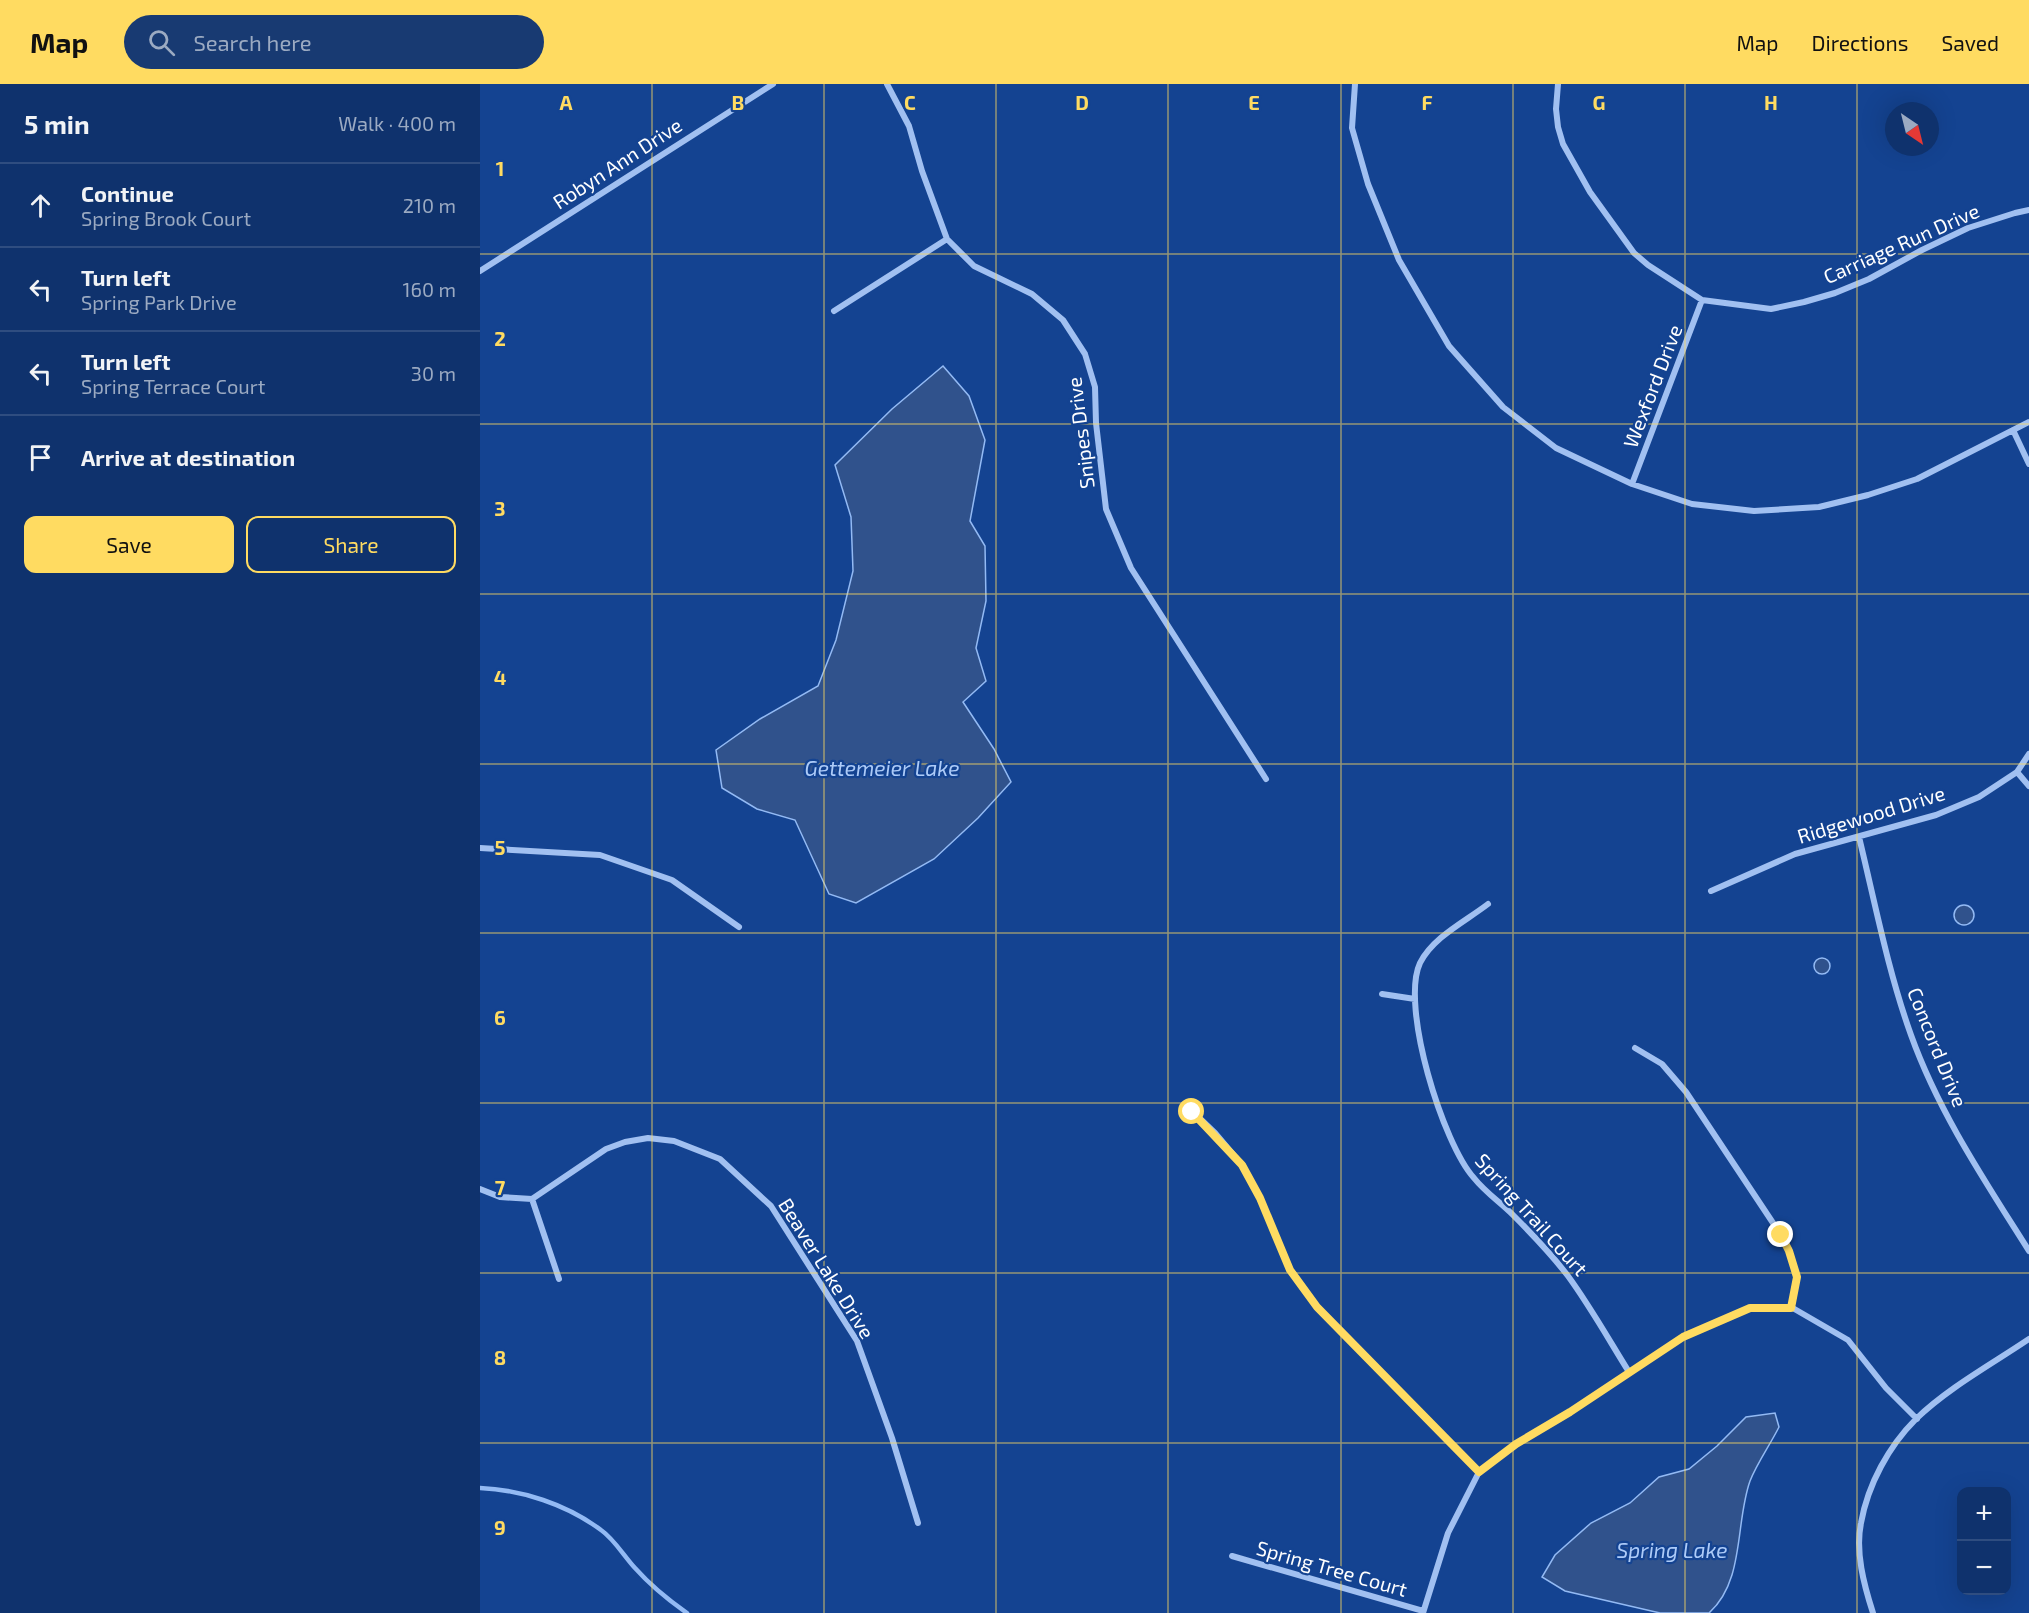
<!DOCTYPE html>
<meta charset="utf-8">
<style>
:root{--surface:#0f326d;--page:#183a72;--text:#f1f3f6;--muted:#9baac2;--line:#2f4d80;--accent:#ffdb61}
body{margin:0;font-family:"Exo 2",sans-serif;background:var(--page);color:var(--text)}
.controls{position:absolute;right:18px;bottom:18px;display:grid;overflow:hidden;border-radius:12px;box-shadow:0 6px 24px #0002}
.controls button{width:54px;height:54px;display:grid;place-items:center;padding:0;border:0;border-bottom:2px solid var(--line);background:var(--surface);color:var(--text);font:30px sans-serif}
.compass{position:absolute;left:1405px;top:18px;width:54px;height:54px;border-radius:50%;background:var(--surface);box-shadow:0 6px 24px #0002;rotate:145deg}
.stop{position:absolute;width:18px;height:18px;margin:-14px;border:4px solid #ffdb61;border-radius:50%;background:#fff}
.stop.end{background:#ffdb61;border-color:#fff;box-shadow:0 2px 6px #0008}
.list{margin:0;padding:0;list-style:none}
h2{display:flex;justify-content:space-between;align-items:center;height:78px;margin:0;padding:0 24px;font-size:26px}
h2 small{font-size:20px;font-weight:400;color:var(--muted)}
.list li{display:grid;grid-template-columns:39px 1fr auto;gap:18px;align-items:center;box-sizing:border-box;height:84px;padding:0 24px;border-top:2px solid var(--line)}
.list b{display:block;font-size:22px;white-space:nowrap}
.list p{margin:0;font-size:20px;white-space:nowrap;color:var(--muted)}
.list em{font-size:20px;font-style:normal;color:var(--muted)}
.actions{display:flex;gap:12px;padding:18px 24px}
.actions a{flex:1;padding:14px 0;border:2px solid var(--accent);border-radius:12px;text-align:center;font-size:21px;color:var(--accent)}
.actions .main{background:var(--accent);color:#111}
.icon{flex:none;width:33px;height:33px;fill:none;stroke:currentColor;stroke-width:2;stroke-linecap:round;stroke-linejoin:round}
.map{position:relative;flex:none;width:1549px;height:1529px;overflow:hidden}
header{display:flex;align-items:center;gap:36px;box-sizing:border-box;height:84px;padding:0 30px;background:var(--accent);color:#111}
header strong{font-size:28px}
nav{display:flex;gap:33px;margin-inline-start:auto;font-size:21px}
.search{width:420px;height:54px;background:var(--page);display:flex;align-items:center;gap:15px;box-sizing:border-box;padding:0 21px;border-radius:33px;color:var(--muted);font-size:22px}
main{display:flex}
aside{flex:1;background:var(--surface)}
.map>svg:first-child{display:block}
.water{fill:#30528c;stroke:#93baf4;stroke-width:1.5}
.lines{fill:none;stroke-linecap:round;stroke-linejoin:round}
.stream{stroke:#93baf4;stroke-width:4.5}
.minor{stroke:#a1c0f1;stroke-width:6}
.route{stroke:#ffdb61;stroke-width:8}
.grid{fill:none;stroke:#ffdb61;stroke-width:1.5;stroke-opacity:0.55}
.labels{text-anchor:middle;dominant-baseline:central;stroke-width:4.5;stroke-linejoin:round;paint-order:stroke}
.street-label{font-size:20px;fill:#fff;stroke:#144391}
.water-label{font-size:21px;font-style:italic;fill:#adcbf8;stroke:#144391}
.grid-label{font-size:20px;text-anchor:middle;font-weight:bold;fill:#ffdb61;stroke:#144391;stroke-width:4.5;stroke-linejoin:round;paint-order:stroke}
</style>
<header>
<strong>Map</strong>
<div class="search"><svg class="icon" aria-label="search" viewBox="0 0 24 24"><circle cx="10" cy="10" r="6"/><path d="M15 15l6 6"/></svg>Search here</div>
<nav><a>Map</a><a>Directions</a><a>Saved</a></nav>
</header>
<main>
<aside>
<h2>5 min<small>Walk · 400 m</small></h2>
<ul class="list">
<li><svg class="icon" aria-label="ahead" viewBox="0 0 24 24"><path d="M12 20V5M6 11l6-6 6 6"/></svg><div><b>Continue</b><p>Spring Brook Court</p></div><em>210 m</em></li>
<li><svg class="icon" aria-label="left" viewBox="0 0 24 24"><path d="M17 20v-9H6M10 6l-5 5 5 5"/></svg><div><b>Turn left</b><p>Spring Park Drive</p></div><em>160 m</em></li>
<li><svg class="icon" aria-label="left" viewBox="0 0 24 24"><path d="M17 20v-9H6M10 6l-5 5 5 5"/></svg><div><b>Turn left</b><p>Spring Terrace Court</p></div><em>30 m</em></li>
<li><svg class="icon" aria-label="arrive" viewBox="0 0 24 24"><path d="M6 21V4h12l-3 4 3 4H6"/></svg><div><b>Arrive at destination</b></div></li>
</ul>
<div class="actions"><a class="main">Save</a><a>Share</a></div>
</aside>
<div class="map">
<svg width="1549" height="1529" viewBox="0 0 1549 1529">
<rect width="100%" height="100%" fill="#144391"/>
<path class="water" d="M463,282l26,30 16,44 -15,81 15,25 1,55 -10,47 10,33 -23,21 31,47 17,33 -33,36 -44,41 -78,44 -27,-9 -34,-74 -38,-11 -35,-21 -6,-38 44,-31 58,-33 18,-46 17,-69 -2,-54 -16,-52 57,-56z
M1474 831a10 10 0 1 1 20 0a10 10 0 1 1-20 0Z
M1334 882a8 8 0 1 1 16 0a8 8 0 1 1-16 0Z
M1295,1329l4,14c-9,18 -22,36 -29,54 -15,42 -5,100 -41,132h-49l-95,-22 -23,-14 13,-22 36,-32 39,-20 29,-26 30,-8 28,-23 29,-29z"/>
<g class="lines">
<path class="stream" d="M0,1404c42,2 86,16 121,42 13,9 23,26 34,38 16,18 32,31 52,45"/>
<path class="minor" d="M407,0l22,42 13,45 25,68 27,27 58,28 31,26 22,34 10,33 1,36 10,86 25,59 135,211
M875,0l-3,44 16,56 31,76 50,86 54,61 53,41 76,36 60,20 62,7 65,-4 49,-12 49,-16 112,-57
M1078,0l-2,25 2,18 5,17 27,48 44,61 14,12 54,35 69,9 33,-7 31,-9 34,-14 53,-29 46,-22 47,-15 14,-3
M0,187l293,-187
M354,227l113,-72
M1533,346l16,34
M1152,400l70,-184
M1537,688l12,14
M1379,753c16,66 29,134 52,198 28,78 74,146 118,216
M0,764l120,7 72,25 67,47
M1231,807l84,-37 141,-39 43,-18 38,-25 12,-18
M1008,820c-22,17 -55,33 -68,59 -20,43 23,181 54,215 11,14 27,25 39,37 19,19 39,40 55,61 22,30 41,64 61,96
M902,910l33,5
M1155,964l27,16 24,28 95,143 8,15 8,27 -6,30
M712,1027l23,22 27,32 18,33 30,72 27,37 162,165
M0,1105l20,8 32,2 74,-50 19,-7 23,-4 26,3 46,18 51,47 86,135 35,97 26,85
M52,1115l27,80
M752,1472l191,55
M943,1529l25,-80 31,-61 37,-28 54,-32 113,-75 67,-29 41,-1 57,33 38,48 31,31
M1393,1529c-9,-28 -18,-61 -12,-90 7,-39 28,-77 55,-104 32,-31 76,-55 113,-80"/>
</g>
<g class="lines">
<path class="route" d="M712,1028l50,53 18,33 30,72 27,37 162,165 37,-28 54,-32 113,-75 67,-29h41l6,-31 -8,-26 -8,-16"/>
</g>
<path class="grid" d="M172,0v1529M344,0v1529M516,0v1529M688,0v1529M861,0v1529M1033,0v1529M1205,0v1529M1377,0v1529M0,170h1549M0,340h1549M0,510h1549M0,680h1549M0,849h1549M0,1019h1549M0,1189h1549M0,1359h1549"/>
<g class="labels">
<g class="street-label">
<text transform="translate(137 79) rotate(-33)">Robyn Ann Drive</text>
<text transform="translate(1421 159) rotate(-24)">Carriage Run Drive</text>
<text transform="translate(1172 302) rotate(-69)">Wexford Drive</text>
<text transform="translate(600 349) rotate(-97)">Snipes Drive</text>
<text transform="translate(1391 730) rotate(-17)">Ridgewood Drive</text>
<text transform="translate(1458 963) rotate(68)">Concord Drive</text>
<text transform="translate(1052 1130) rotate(48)">Spring Trail Court</text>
<text transform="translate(347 1184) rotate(58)">Beaver Lake Drive</text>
<text transform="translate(852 1484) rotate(16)">Spring Tree Court</text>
</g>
<g class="water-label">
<text x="402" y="683">Gettemeier Lake</text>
<text x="1192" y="1465">Spring Lake</text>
</g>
</g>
<g class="grid-label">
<text x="86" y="26">A</text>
<text x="258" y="26">B</text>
<text x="430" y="26">C</text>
<text x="602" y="26">D</text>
<text x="774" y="26">E</text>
<text x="947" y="26">F</text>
<text x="1119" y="26">G</text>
<text x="1291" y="26">H</text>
<text x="20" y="92">1</text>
<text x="20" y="262">2</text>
<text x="20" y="432">3</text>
<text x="20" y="601">4</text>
<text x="20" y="771">5</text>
<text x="20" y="941">6</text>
<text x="20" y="1111">7</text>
<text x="20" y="1281">8</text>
<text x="20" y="1451">9</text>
</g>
</svg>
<div class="controls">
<button>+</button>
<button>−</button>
</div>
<svg class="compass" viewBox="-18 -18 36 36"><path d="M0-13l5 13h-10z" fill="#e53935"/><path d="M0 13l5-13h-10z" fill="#9baac2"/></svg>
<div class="stop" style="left:712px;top:1028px"></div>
<div class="stop end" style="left:1301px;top:1151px"></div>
</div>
</main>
